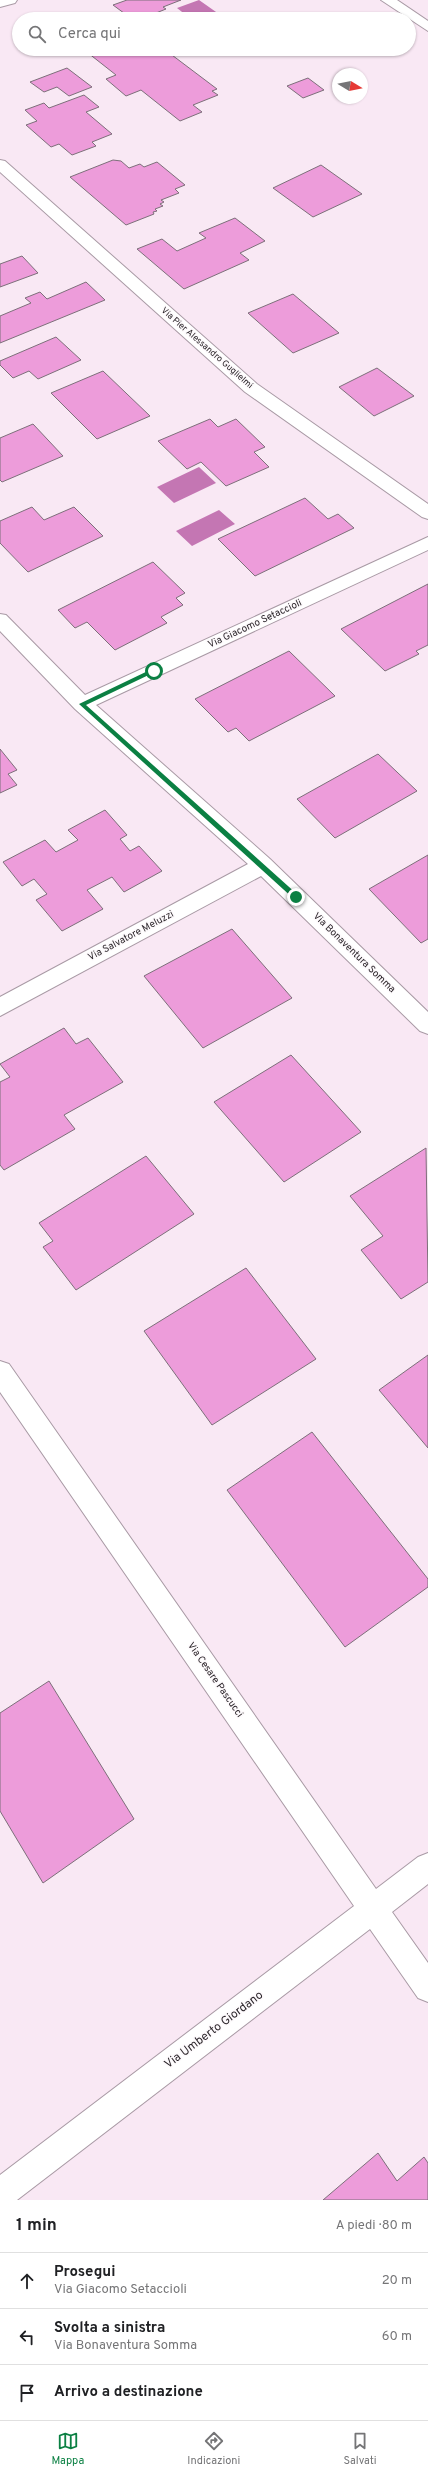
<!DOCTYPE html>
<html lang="it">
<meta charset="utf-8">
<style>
:root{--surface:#fff;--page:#f6f6f6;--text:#202124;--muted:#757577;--line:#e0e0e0;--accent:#0b8043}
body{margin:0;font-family:Overpass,sans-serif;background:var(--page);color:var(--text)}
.compass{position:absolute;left:332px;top:68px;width:36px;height:36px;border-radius:50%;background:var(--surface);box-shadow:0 1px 3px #0004;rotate:100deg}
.stop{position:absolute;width:12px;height:12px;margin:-9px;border:3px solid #0b8043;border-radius:50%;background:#fff}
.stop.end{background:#0b8043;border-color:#fff;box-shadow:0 1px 4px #0008}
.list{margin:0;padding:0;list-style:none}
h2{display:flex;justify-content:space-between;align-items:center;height:52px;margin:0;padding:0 16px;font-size:17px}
h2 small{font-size:13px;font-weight:400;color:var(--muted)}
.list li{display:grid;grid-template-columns:26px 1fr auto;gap:12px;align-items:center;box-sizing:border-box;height:56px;padding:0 16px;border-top:1px solid var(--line)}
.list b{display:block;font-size:15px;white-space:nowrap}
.list p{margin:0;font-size:13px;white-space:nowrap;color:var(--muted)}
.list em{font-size:13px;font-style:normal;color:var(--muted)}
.icon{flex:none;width:22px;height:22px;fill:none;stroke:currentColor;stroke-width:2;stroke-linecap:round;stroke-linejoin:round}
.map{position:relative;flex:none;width:428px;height:2200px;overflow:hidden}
.search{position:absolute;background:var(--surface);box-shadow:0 1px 3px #0004;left:12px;right:12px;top:12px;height:44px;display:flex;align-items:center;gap:10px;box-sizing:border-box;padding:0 14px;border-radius:22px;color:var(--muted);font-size:15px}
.sheet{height:220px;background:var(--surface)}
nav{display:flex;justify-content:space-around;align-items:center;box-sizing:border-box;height:56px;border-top:1px solid var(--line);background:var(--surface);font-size:11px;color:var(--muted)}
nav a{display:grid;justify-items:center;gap:2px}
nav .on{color:var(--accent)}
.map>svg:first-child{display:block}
.water{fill:#c476b3}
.building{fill:#ed9cda;stroke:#7d6f7a}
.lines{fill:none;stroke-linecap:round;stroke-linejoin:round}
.street-casing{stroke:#a99aa5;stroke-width:2}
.secondary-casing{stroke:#a99aa5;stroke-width:2}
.street{fill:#fff;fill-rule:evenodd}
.secondary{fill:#fff;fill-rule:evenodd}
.route{fill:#0b8043}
.labels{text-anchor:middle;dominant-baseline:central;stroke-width:3;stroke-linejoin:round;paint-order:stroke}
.far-street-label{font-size:9px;fill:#2c262b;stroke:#fdfafc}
.street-label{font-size:10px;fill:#2c262b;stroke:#fdfafc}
.near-street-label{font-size:12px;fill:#2c262b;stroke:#fdfafc}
</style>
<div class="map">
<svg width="428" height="2200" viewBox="0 0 428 2200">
<rect width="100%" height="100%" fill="#f9e8f4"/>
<path class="water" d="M199,0l27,19h-35l-14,-11z
M199,467l17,16 -42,20 -17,-16z
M219,510l16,14 -43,22 -16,-15z"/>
<path class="building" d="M127,0h54l-18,7 3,2 -25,10h-9l-19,-14z
M116,13l8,6h-26z
M83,49h81l53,40 -5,2 6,4 -25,10 9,7 -22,9 -39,-31 -15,6 -20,-17 10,-4z
M67,68l25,19 -23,9 -12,-9 -13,5 -14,-10z
M308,78l16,12 -21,8 -16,-12z
M84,95l15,12 -13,5 26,22 -20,8 4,4 -24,9 -13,-11 -8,3 -25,-22 11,-4 -12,-11 19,-7 5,5z
M113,160l8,1 8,7 11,-4 4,3 13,-5 28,23 -10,4 4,4 -18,7 3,2 -4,2 3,2 -8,3 2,2 -4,1 1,2 -28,11 -56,-48z
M321,165l41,29 -49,23 -40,-29z
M235,218l30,23 -25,12 9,7 -65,29 -47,-40 25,-10 15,12 29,-13 -7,-5z
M22,256l16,17 -38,14v-23z
M86,282l19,18 -105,43v-27l31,-13 -6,-5 15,-6 7,7z
M293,294l46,39 -46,20 -45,-40z
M56,337l25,23 -43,19 -9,-8 -16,7 -13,-13v-4z
M377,368l37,28 -40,20 -35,-29z
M103,371l47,45 -53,23 -46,-46z
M210,419l8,8 18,-8 29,28 -11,5 15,15 -43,19 -25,-24 -14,7 -29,-28z
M33,424l30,32 -61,26 -2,-2v-42z
M305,498l23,21 10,-5 16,14 -99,48 -37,-37z
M32,507l12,13 30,-13 29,29 -75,36 -28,-29v-22z
M153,562l32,31 -9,5 7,7 -22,12 6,6 -52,27 -28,-28 -12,6 -17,-18z
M428,584v61l-12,6 3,3 -34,17 -44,-42z
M289,651l46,45 -86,45 -13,-13 -8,4 -33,-33z
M0,749l17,21 -9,4 9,11 -17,8z
M378,754l39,37 -82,47 -38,-39z
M105,810l22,25 -7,4 10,12 9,-5 23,25 -38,21 -12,-15 -25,13 16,19 -41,22 -26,-31 11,-6 -13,-15 -12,7 -19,-24 42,-22 11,12 22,-12 -10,-10z
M428,855v84l-7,4 -52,-54z
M232,929l60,69 -89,50 -59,-72z
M64,1028l12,16 12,-6 35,44 -59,33 11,14 -71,41 -4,-5v-83l10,-5 -10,-13z
M291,1055l70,77 -77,50 -70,-80z
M426,1148l2,134 -27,17 -40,-49 22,-14 -33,-40z
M146,1156l48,58 -118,76 -33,-43 10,-6 -14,-18z
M246,1268l70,91 -104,66 -68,-94z
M428,1355v93l-49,-58z
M312,1432l116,147v8l-83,60 -118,-157z
M49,1681l85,138 -91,64 -43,-72v-98z
M378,2153l19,28 27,-24 4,6v37h-105z"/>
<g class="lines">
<defs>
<path id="street" d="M0,0h17l-2,3 -15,4z
M0,160l5,1 252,223 171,120v15l-6,-2 -177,-125 -245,-220z
M428,537v13l-332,155 174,154 158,153v22l-8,-3 -159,-155 -261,140v-19l248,-133 -173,-155 -75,-78v-17l6,1 79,80z
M0,1361l9,3 367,525 42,-32 10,-4v31l-36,28 36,51v39l-10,-4 -48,-69 -353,271h-17v-25l354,-269 -354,-514z"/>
<path id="secondary" d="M381,0h16l31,21v10z"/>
</defs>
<use href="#street" class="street-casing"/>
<use href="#secondary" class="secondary-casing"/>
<use href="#street" class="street"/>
<use href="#secondary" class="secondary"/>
</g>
<path class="route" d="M152,669l5,2 -71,34 212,190v4h-4l-215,-195z"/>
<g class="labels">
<g class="far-street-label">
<text transform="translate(207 348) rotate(41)">Via Pier Alessandro Guglielmi</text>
</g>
<g class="street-label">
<text transform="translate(255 624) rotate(-25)">Via Giacomo Setaccioli</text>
<text transform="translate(131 936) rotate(-28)">Via Salvatore Meluzzi</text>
<text transform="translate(354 953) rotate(44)">Via Bonaventura Somma</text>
<text transform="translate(215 1680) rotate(55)">Via Cesare Pascucci</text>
</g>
<g class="near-street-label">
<text transform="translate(214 2030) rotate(-37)">Via Umberto Giordano</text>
</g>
</g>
</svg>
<svg class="compass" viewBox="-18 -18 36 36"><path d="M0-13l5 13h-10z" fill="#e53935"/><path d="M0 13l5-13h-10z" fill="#757577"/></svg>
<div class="stop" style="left:154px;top:671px"></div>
<div class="stop end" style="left:296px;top:897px"></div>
<div class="search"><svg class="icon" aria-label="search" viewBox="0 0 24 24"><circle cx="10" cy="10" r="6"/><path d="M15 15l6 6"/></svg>Cerca qui</div>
</div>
<section class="sheet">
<h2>1 min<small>A piedi · 80 m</small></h2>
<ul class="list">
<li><svg class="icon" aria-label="ahead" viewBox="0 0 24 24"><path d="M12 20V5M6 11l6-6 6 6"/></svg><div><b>Prosegui</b><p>Via Giacomo Setaccioli</p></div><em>20 m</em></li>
<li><svg class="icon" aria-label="left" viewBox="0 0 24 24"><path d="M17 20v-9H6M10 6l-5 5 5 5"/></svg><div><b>Svolta a sinistra</b><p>Via Bonaventura Somma</p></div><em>60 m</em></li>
<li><svg class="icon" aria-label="arrive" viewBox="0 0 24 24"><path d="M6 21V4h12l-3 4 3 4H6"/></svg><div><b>Arrivo a destinazione</b></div></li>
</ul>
</section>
<nav>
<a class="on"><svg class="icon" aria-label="map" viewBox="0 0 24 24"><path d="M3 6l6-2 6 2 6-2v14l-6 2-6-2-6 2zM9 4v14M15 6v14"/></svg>Mappa</a>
<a><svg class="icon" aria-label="directions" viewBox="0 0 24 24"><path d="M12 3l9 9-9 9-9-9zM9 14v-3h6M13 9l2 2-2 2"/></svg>Indicazioni</a>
<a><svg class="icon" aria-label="saved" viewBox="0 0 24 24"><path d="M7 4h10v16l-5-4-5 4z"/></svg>Salvati</a>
</nav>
